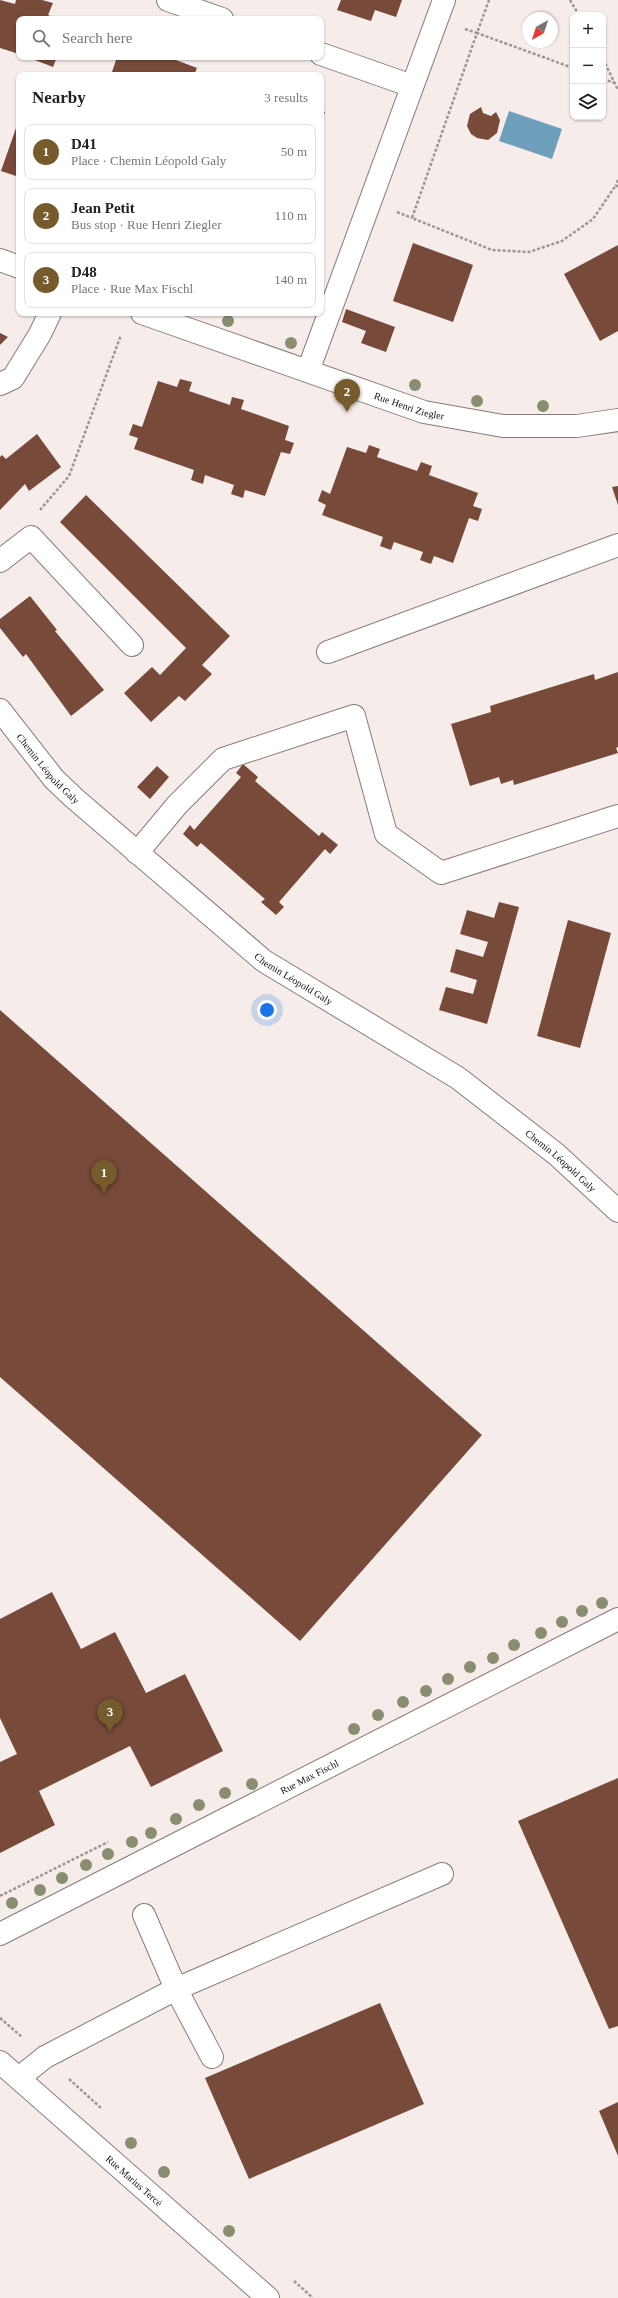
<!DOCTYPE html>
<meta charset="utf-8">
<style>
:root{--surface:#fff;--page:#f6f6f6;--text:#222;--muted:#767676;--line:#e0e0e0;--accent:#765b2d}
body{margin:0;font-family:Georgia,serif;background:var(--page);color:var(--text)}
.controls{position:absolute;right:12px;top:12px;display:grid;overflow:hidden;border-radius:8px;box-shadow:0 1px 3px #0004}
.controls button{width:36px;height:36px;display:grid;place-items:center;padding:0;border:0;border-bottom:1px solid var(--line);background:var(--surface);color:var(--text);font:20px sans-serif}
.compass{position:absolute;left:522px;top:12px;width:36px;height:36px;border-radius:50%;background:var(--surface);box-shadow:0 1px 3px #0004;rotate:219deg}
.you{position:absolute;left:267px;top:1010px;width:14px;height:14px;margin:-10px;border:3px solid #fff;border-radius:50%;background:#1a73e8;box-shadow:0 0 0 6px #1a73e833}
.badge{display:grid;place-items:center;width:26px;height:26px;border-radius:50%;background:var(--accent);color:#fff;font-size:13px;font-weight:700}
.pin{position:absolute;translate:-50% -33px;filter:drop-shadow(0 1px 2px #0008)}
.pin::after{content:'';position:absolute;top:21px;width:14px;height:12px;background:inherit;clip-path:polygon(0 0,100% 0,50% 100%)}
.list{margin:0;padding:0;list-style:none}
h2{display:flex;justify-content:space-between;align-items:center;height:52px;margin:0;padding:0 16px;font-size:17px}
h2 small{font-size:13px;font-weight:400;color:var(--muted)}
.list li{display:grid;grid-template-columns:26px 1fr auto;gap:12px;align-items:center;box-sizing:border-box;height:56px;margin:0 8px 8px;padding:0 8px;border:1px solid var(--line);border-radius:8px}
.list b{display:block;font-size:15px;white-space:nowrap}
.list p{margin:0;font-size:13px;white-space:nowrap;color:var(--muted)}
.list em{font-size:13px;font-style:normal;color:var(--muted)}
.icon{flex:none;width:22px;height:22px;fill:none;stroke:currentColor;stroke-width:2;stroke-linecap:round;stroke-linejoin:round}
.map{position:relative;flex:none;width:618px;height:2298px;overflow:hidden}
.search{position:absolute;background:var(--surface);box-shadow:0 1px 3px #0004;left:16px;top:16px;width:308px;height:44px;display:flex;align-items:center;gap:10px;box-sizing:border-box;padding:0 14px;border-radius:8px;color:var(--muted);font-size:15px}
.panel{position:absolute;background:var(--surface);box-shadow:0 1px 3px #0004;left:16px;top:72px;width:308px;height:244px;border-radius:8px}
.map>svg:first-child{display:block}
.water{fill:#6e9fbb}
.building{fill:#774a3a}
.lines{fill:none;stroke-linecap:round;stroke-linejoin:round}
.minor-casing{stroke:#867d7a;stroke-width:24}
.path{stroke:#9c9592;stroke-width:2.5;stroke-dasharray:3 2;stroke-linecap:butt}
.minor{stroke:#fff;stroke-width:22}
.tree{fill:#898e71}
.labels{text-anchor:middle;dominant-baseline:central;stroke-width:4;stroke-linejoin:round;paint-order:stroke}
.street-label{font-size:10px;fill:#13100e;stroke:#f6ece9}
</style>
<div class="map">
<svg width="618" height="2298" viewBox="0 0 618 2298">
<rect width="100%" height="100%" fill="#f6ece9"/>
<path class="water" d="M509,111l53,18 -10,30 -53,-18z"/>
<path class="building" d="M0,0l15,4 1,-4h26l11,3 -5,12 10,4h-39v35l-19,-6z
M341,0h61l-6,17 -21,-7 -4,11 -34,-11z
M27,57h30l-4,10z
M117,57h61l-2,3 21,8 -3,7h-83z
M481,107l2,6 8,3 5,-4 4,8 -3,13 -9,7 -11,-2 -6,-4 -4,-8 3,-12z
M321,111l4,1 -4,10z
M16,128l3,1v48l-18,-6z
M413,243l60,22 -20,57 -60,-21z
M618,245v86l-18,10 -36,-67z
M346,309l49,18 -9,25 -25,-9 5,-12 -24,-9z
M0,333l8,4 -8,8z
M180,379l12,3 -3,9 41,14 2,-8 12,3 -3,9 48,17 -4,14 9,3 -4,11 -9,-2 -16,44 -20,-6 -2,8 -12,-4 3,-9 -29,-10 -2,9 -12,-4 3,-10 -60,-21 4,-11 -9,-3 4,-11 9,3 16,-46 19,6z
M37,434l24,33 -32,24 -4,-7 -25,26v-53l2,-2 4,4z
M369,445l11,4 -3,8 40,14 4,-9 11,4 -3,9 49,18 -5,13 9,3 -4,12 -9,-3 -16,45 -19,-7 -3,8 -11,-4 3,-8 -29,-10 -3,8 -11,-4 3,-9 -61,-22 4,-10 -8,-4 4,-11 8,4 17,-47 19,6z
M618,486v19l-6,-18z
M86,495l144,141 -28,29 10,9 -27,27 -6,-5 -28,26 -27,-29 28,-26 8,8 26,-27 -126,-126z
M30,596l27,34 -2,1 49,59 -33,26 -45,-62 -3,3 -23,-29v-9z
M618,672v75l-2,1 2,5 -104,32 -1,-5 -12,4 -2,-7 -29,9 -19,-62 40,-12 -1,-6 104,-32 1,6z
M243,764l15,13 -3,4 64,55 3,-4 16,13 -8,9 -5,-5 -46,53 5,5 -8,8 -15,-13 4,-3 -64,-56 -4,4 -14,-13 7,-9 4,5 47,-53 -5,-4z
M157,766l12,11 -19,22 -13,-12z
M499,902l20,5 -32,117 -48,-14 7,-23 27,7 4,-14 -27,-8 6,-23 27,8 5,-15 -28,-8 7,-24 27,8z
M568,920l43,13 -31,115 -43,-12z
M0,1010l482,425 -182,206 -300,-264z
M52,1592l29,57 34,-17 31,61 39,-19 38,77 -72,36 -21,-41 -91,45 16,34 -55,28v-91l17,-8 -17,-36v-99z
M618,1778v248l-9,3 -91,-208z
M380,2003l44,101 -175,75 -44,-101z
M618,2102v54l-19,-45z"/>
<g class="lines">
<defs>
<g id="minor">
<path d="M168,0l54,19"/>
<path d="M321,54l91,32"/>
<path d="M0,260l19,7"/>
<path id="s1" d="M142,313l282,99 79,14h74l41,-6"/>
<path d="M308,371l136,-371"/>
<path d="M0,384l13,-6 27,-44 10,-21"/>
<path d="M0,561l31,-24 101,108"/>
<path d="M328,652l290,-107"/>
<path id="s2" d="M0,710l54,69 20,19 190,163 194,117 98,76 62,57"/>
<path d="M137,853l40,-48 46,-46 131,-43 32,118 55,39 177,-57"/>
<path d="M144,1915l32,74 36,68"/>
<path id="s3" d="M0,1934l618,-315"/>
<path id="s4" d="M0,2062l268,236"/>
<path d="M19,2078l26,-21 131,-68 266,-115"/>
</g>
</defs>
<use href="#minor" class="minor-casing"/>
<path class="path" d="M570,0l9,15
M465,29l12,4 12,-33
M603,59l15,31
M573,68l-96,-35 -65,185 80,32 37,2 33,-11 31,-22 23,-34
M603,79l12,4
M618,180l-2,5 2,3
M397,212l15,6
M40,510l29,-34 52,-141
M0,1896l108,-54
M0,2018l22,19
M69,2079l32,29
M294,2281l19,17"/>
<use href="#minor" class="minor"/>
</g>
<g class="tree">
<circle cx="228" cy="321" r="6"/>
<circle cx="291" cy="343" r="6"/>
<circle cx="415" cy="385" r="6"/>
<circle cx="477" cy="401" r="6"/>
<circle cx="543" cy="406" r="6"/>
<circle cx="602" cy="1603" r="6"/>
<circle cx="582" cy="1611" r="6"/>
<circle cx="562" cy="1622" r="6"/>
<circle cx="541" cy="1633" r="6"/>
<circle cx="514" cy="1645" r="6"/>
<circle cx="493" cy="1658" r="6"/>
<circle cx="470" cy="1667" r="6"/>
<circle cx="448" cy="1679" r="6"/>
<circle cx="426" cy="1691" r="6"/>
<circle cx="403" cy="1702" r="6"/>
<circle cx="378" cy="1715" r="6"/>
<circle cx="354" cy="1729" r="6"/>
<circle cx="252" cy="1784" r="6"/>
<circle cx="225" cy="1793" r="6"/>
<circle cx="199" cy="1805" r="6"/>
<circle cx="176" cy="1819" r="6"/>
<circle cx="151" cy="1833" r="6"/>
<circle cx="132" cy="1842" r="6"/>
<circle cx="108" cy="1854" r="6"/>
<circle cx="86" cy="1865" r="6"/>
<circle cx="62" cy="1878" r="6"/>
<circle cx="40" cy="1890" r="6"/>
<circle cx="12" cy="1903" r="6"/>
<circle cx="131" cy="2143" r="6"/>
<circle cx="164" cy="2172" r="6"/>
<circle cx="229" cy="2231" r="6"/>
</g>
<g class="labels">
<g class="street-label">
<text stroke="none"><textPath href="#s1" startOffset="283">Rue Henri Ziegler</textPath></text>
<text stroke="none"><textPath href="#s2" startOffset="76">Chemin Léopold Galy</textPath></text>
<text stroke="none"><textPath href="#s2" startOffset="400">Chemin Léopold Galy</textPath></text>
<text stroke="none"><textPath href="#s2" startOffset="724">Chemin Léopold Galy</textPath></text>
<text stroke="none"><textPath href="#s3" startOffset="347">Rue Max Fischl</textPath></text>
<text stroke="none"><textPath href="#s4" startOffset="179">Rue Marius Tercé</textPath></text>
</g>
</g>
</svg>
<div class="controls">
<button>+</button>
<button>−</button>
<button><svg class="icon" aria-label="layers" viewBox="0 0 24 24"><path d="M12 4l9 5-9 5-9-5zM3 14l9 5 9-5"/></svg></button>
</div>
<svg class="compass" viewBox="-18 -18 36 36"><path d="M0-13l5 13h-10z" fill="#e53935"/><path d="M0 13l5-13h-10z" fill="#767676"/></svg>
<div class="you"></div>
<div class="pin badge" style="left:104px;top:1193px">1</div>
<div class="pin badge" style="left:347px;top:412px">2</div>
<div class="pin badge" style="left:110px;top:1732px">3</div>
<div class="search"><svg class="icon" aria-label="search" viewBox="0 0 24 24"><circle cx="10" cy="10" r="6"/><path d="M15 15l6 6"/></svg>Search here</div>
<section class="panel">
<h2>Nearby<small>3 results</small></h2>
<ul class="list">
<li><span class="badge">1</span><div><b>D41</b><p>Place · Chemin Léopold Galy</p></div><em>50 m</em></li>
<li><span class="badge">2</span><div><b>Jean Petit</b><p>Bus stop · Rue Henri Ziegler</p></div><em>110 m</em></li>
<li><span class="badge">3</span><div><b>D48</b><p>Place · Rue Max Fischl</p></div><em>140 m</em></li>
</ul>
</section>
</div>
